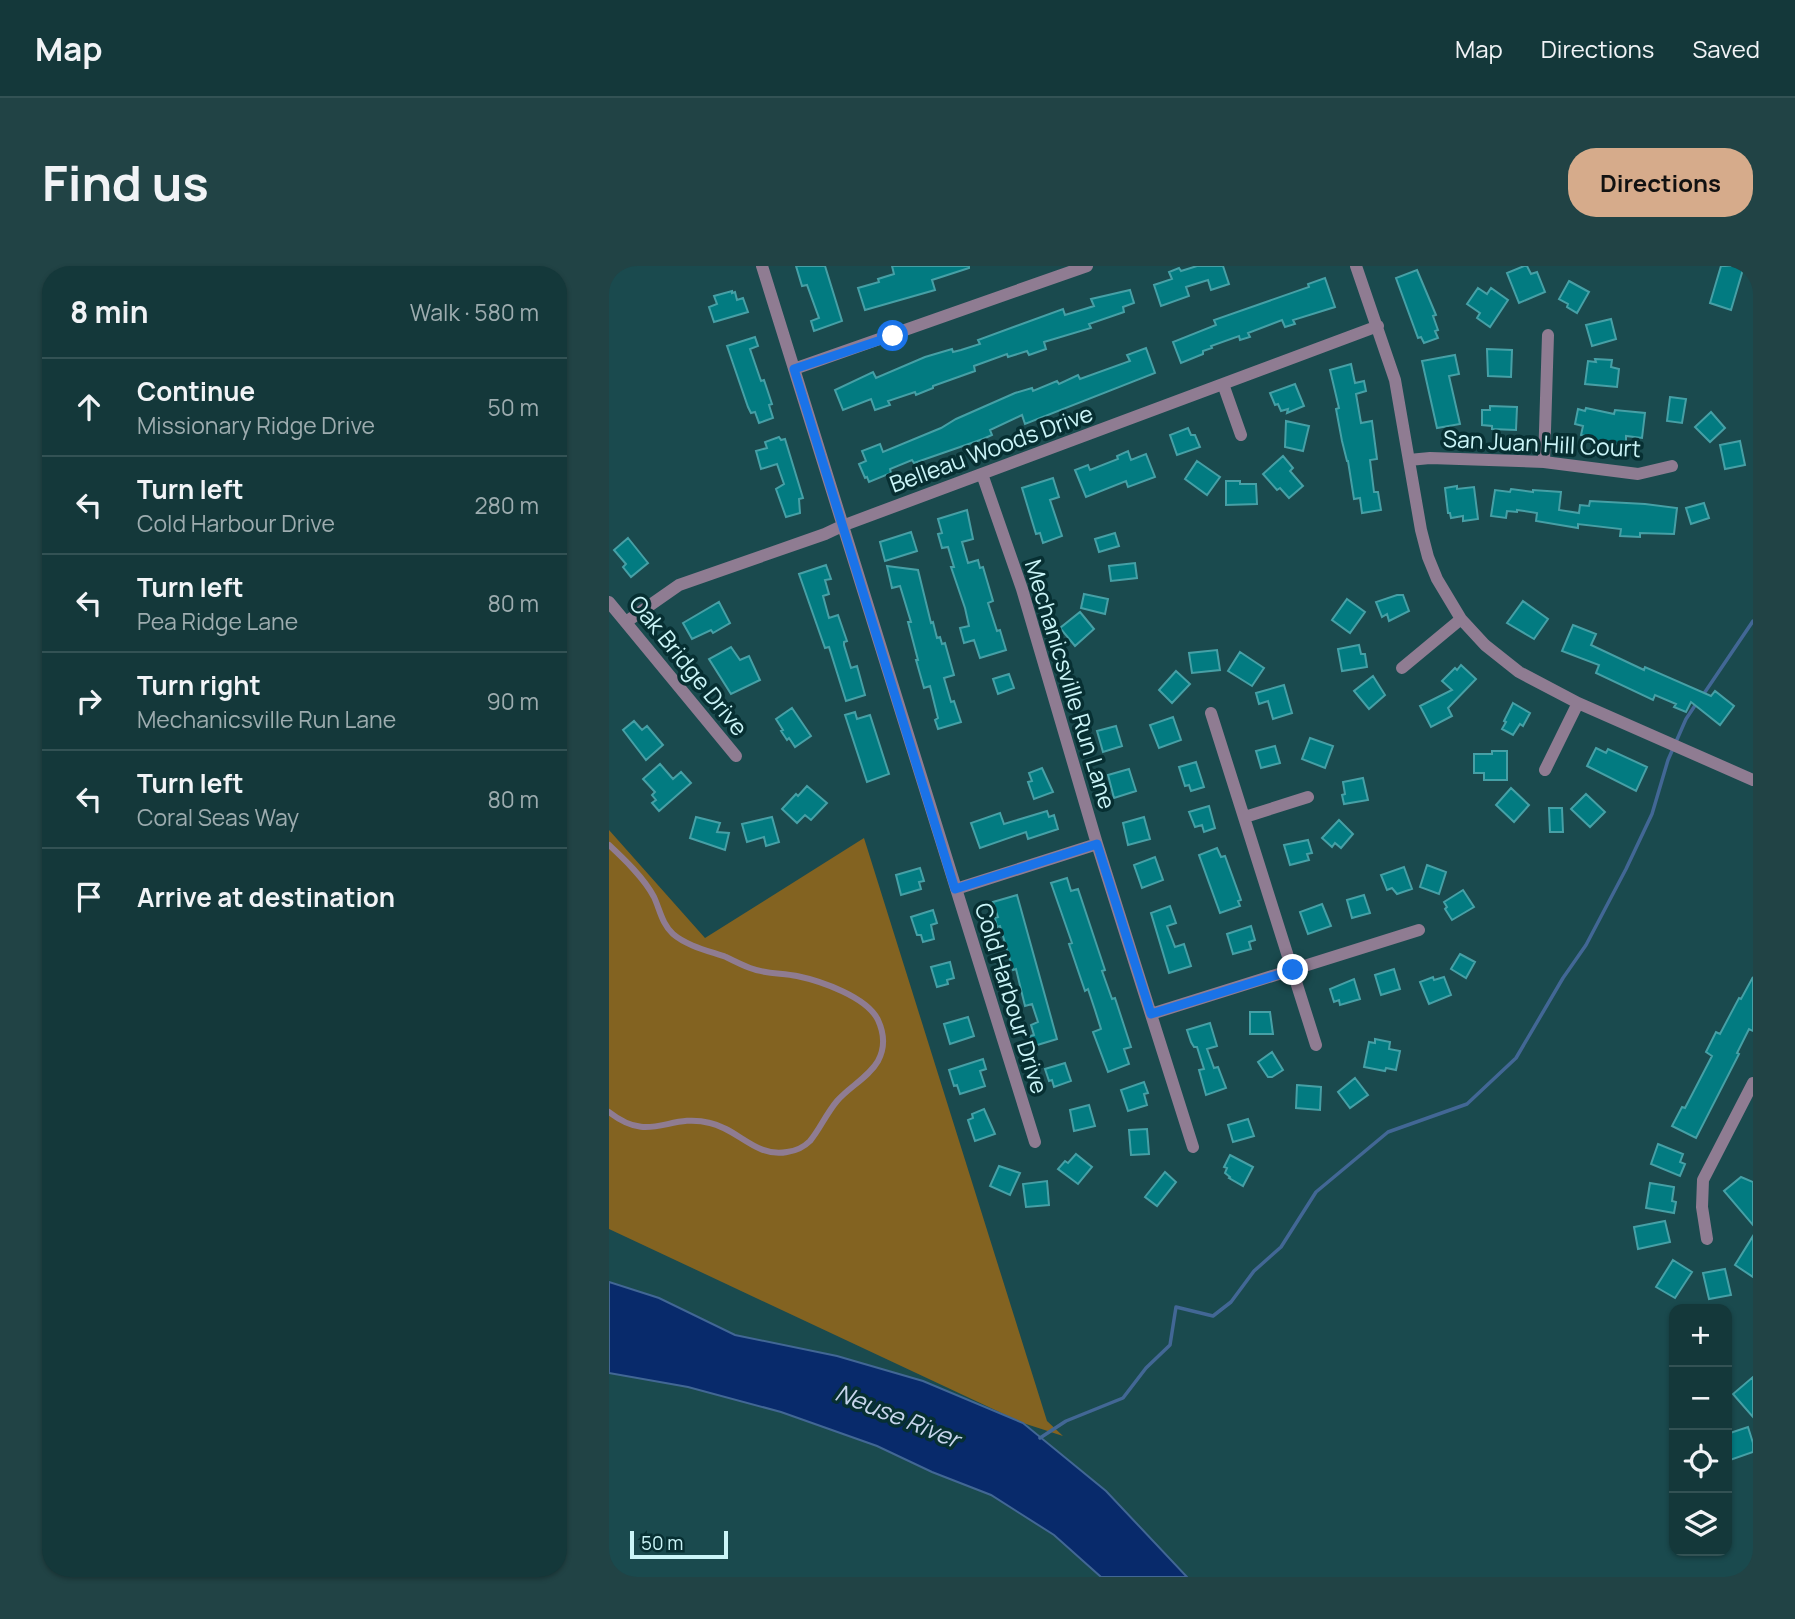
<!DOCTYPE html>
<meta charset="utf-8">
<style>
:root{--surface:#14383a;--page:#214345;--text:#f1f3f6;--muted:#9dacaf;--line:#335254;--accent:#d6ab8b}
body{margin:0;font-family:Manrope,sans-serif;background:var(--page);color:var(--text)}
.controls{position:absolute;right:21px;bottom:21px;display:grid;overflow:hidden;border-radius:14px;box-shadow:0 2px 5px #0004}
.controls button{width:63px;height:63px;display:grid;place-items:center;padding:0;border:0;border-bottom:2px solid var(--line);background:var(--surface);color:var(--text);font:35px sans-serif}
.scale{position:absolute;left:21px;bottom:18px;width:98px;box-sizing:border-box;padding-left:7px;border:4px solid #cbf5f8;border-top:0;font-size:19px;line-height:24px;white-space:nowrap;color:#cbf5f8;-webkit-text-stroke:5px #072f32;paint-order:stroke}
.stop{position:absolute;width:21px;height:21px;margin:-16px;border:5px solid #1a73e8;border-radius:50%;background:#fff}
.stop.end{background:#1a73e8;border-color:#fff;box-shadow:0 2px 7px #0008}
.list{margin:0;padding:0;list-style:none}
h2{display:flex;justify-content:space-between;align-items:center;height:91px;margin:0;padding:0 28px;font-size:30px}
h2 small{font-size:23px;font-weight:400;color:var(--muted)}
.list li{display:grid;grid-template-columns:46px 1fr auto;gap:21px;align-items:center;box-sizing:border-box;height:98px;padding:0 28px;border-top:2px solid var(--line)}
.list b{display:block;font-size:26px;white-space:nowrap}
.list p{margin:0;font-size:23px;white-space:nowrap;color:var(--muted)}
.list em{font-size:23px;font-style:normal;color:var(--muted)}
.icon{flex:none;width:38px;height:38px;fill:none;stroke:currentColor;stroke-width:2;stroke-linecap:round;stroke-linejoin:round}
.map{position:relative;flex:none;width:1144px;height:1311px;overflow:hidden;border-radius:28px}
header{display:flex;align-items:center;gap:42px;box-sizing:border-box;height:98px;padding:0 35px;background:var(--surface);border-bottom:2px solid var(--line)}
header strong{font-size:33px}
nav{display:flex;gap:38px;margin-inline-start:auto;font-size:24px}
.intro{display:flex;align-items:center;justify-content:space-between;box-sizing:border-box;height:168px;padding:0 42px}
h1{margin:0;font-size:49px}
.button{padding:18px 32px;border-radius:28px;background:var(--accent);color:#111;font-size:24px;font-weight:700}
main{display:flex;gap:42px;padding:0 42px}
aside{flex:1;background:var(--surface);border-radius:28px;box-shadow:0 2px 5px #0004}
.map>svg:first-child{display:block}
.green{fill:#836321}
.water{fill:#082a6b;stroke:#426795;stroke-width:2}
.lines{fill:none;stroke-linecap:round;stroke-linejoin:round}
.stream{stroke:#426795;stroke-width:3.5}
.building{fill:#027b81;stroke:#46a0a6;stroke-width:2}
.lane{stroke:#8f7c92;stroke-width:6}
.street{stroke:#8f7c92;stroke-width:12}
.route{stroke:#1a73e8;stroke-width:9}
.labels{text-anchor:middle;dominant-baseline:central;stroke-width:7;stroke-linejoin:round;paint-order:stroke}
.street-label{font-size:23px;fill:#cbf5f8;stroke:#072f32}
.water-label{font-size:24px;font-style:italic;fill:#c7d5ec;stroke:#072f32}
</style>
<header>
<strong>Map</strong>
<nav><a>Map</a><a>Directions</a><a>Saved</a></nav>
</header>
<div class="intro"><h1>Find us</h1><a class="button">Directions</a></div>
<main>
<aside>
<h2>8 min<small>Walk · 580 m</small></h2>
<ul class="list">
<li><svg class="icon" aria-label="ahead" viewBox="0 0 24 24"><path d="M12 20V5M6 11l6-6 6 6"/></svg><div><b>Continue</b><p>Missionary Ridge Drive</p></div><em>50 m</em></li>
<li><svg class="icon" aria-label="left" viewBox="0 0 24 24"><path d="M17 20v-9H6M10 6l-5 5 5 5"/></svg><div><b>Turn left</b><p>Cold Harbour Drive</p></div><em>280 m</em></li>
<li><svg class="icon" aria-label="left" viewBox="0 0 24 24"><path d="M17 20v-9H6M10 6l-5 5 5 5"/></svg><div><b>Turn left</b><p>Pea Ridge Lane</p></div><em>80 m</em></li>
<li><svg class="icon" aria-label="right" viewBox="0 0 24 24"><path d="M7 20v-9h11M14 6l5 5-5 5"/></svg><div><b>Turn right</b><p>Mechanicsville Run Lane</p></div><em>90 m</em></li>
<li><svg class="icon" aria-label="left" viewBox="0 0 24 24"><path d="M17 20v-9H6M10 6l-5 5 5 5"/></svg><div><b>Turn left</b><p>Coral Seas Way</p></div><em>80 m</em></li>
<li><svg class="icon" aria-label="arrive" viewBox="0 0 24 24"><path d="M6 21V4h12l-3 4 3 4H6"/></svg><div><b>Arrive at destination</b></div></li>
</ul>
</aside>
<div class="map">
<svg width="1144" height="1311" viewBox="0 0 1144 1311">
<rect width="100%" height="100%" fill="#1a4a4e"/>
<path class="green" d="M0,564l96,108 159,-100 183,583 16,15 -40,-13 -414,-194z"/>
<path class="water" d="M0,1016l50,16 76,37 102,21 86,25 100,42 83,68 81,86h-86l-47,-42 -63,-40 -59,-23 -55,-26 -96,-34 -93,-25 -79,-14z"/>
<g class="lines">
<path class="stream" d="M1094,429l50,-74
M431,1172l26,-17 57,-23 23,-30 24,-23 6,-38 37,9 18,-14 23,-31 27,-24 35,-55 72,-60 79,-28 49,-46 47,-80 23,-33 40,-76 26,-55 16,-54 18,-41 10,-15"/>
</g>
<path class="building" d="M187,0h29l17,55 -28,10 -3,-10 8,-3 -12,-33 -5,1z
M283,0h77v2l-37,12 3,10 -70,20 -7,-22 21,-6 -1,-3 16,-5z
M588,0h26l6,18 -18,6 -3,-10 -22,7 3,9 -28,10 -7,-21 18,-6 -3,-7 10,-4 2,3z
M915,0h3l4,8 6,-2 8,20 -26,11 -12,-30z
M1112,0h23l-13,44 -21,-7z
M808,4l19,45 -3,1 5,14 -3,1 3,7 -14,5 -3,-6 -3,1 -22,-60z
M716,12l10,29 -42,13 2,4 -10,3 -3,-7 -34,13 2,4 -10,3 -1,-4 -28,10 1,2 -9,3v3l-22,9 -8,-21 43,-17 -2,-5 95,-33 -1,-3z
M960,15l20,11 -12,21 -10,-6 1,-3 -9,-5z
M869,22l9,6 4,-6 17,12 -18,27 -13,-9 3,-5 -13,-9z
M521,24l4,13 -11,4 1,5 -35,12 2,4 -47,14 2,7 -17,6 -2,-4 -19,6 -1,-3 -33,12 1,5 -42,15v2l-17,7 -1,-3 -27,9 2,4 -15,5 -4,-11 -28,11 -8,-20 38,-18 3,6 49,-21 27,-8 1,3 8,-2 19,-6 -2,-4 85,-31 2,6 29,-9 -3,-7z
M123,25v2l3,-1 2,8 6,-2 5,14 -34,10 -5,-15 8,-3 -3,-8z
M1002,53l5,20 -24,7 -6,-21z
M146,71l3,9 -8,3 11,32 3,-1 8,24 -3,1 4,13 -14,5 -4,-11 -4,1 -3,-6 -21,-61z
M537,82l9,25 -130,51 -3,-9 -32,15 2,5 -9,4 -69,24 -2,-3 -22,9 1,4 -22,9 -2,-5 -2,1 -6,-14 7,-3 -4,-10 18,-7 3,8 58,-24 15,-9 59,-26 17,-5 1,3 24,-10 2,3 19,-9 2,4 50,-18 -3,-6z
M878,83l25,1 -1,27 -23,-1z
M846,89l4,19 -10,2 11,48 -23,4 -15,-67z
M986,93l17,1 -1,7 8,2 -2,18 -32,-3 3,-23 8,1z
M742,98l4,19 9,-2 2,10 -10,3 5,29 11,-2 5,38 -7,1 4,32h4l3,18 -19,3 -2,-15 -6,1 -6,-38h-1l-5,-20 -6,-32 3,-1 -9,-38z
M686,118l9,22 -17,7 1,-4 -7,2 -3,-7 -3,1 -5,-12z
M1061,131l16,2 -4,24 -15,-2z
M881,140l27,1 -1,23 -24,-1v-3l-10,-1v-15h8z
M977,142l28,6 1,-4 30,3 -3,25 -16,-2v9l-36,-5v-3l-9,-2 2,-9 -8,-2 3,-15 7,2z
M1102,146l14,16 -15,14 -15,-15z
M677,155l23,5 -6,25 -18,-4z
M579,162l3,7h4l5,12 -23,8 -7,-20z
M170,171l2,3 4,-1 18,59 -4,1 1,14 -14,4 -10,-28 8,-5 -7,-20 -16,5 -5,-18 11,-3 -2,-6z
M1131,175l5,24 -20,4 -5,-24z
M519,185l3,9 15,-6 9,23 -27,10 -2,-6 -40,16 -11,-27 13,-5 2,5 28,-11 -1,-3z
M674,190l10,12 -3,3 13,15 -14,12 -9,-10 -3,2 -14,-16z
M588,195l23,16 -13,18 -22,-16z
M444,212l6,19 -9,3 12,36 -19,7 -3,-10 -4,1 -14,-46z
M617,215h14v3h16l1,20 -31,1z
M848,220v3l17,-2 4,32 -15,2v-5l-12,2 -1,-5h-2l-3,-25z
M902,223l22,3v-2l28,2 -2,18 20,3 1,-8 9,1 1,-5 55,3 32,4 -3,26 -34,-1v4l-20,-1 1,-7 -43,-5v4l-42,-7 1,-8 -20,-3v2l-10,-1 -1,7 -15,-2 4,-26 15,2z
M1095,237l5,15 -18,6 -5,-16z
M358,244l6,29 -11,3 6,21 10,-3 2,8 3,-1 10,34 -5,2 9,28 3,-1 6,20 -26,8 -6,-18 -10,3 -4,-15 9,-2 -4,-18 -14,-41h3l-6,-20 -6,1 -4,-14 4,-1 -4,-14z
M302,266l6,19 -32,10 -5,-19z
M506,267l4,13 -20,6 -4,-13z
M19,272l20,25 -17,14 -8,-10 3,-3 -12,-14z
M526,297l2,15 -26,3 -2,-15z
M217,299l5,14 -6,1 4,14 -6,2 6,22 9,-3 9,26 -3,1v3l7,23 6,-2 8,29 -19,6 -17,-54 -4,1 -26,-74z
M278,300l31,4 13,53 2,-1 4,16 3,-1 2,7 3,-1 9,32 -10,3 7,24 3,-1 7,21 -23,7 -3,-9 3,-2 -8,-32 -6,2 -8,-28h2l-10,-38h3l-11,-36 -8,2z
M475,328l24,5 -3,15 -24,-6z
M788,329h6l6,16 -20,10 -2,-7 -5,3 -6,-15z
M738,333l18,13 -15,21 -18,-13z
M914,335l25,18 -14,20 -27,-16z
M110,336l11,21 -17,10 -2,-3 -19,9 -9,-16z
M471,346l14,17 -19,17 -15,-18z
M964,359l23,9 -5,11 53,25 1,-3 66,29 4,-5 19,15 -14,19 -29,-23 -5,10 -12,-5 2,-3 -21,-9 -2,5 -57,-27 3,-8 -37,-14z
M750,379l2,9h4l2,13 -25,4 -4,-22z
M122,381l9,13 9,-4 11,24 -29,14 -22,-35z
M608,384l3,20 -28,3 -3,-20z
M631,386l24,16 -12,18 -24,-15z
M852,399l15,14 -28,29 4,8 -21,11 -11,-21 32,-16 -10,-9 13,-13 2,2z
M567,405l14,13 -18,19 -13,-13z
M400,408l5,14 -16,6 -5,-15z
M764,410l12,19 -16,14 -15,-18z
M675,419l8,28 -19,6 -5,-18 -9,3 -3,-11z
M904,437l17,10 -7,13 -3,-2 -7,11 -11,-6 4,-7 -2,-1z
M183,442l19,28 -16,11 -6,-9 -2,2 -6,-9 2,-1 -7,-11z
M246,446l2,7 13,-4 19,59 -22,8 -22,-67z
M564,451l8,23 -22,8 -9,-23z
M25,455l8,9 5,-4 16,19 -17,15 -23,-30z
M507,460l6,20 -19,6 -6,-21z
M701,472l23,8 -8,22 -23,-9z
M666,480l5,17 -19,5 -5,-17z
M987,482l10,5 2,-4 39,18 -11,24 -49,-25z
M883,485h15v29h-23v-7h-10v-19h18z
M587,496l8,25 -13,4 -2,-6 -4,1 -6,-19z
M51,498l13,15 8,-7 10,11 -32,28 -7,-8 4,-3 -4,-5 3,-3 -12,-13z
M433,502l11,24 -19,7 -6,-17 4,-1 -3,-8z
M520,503l7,22 -22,7 -6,-23z
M754,512l5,22 -24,4 -2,-9 3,-1 -2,-12z
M198,520l20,17 -16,17 -6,-5 -8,8 -15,-14 14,-15 2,2z
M902,522l18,17 -15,17 -18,-17z
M977,528l19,18 -15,15 -19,-18z
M600,540l6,22 -11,4 -2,-7 -7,2 -6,-15z
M940,542h13l1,24h-13z
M438,545l2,6 5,-2 4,14 -30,10 -2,-7 -46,16 -9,-25 29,-10 4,11z
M87,551l24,6 -3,9 12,1 -4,17 -35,-12z
M163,551l7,25 -13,4 -2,-9 -17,5 -5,-18z
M535,551l6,22 -22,6 -5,-22z
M730,554l14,14 -12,14 -6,-5 -3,4 -10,-9z
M699,574l4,13 -5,1 2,6 -19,5 -6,-20z
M608,582l4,9 4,-1 16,44 -3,1 2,5 -20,7 -21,-58z
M546,591l8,23 -21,8 -8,-23z
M818,599l19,7 -7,22 -19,-7z
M795,601l8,22 -15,5 -5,-6 -5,2 -6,-15z
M311,602l4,13 -5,1 2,7 -20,6 -5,-20z
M458,612l4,13 7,-2 27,81 -3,1 10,28 3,-1 16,49 -7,2 5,15 -21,8 -15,-40 8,-3 -6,-19 -7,-21 -3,2 -16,-47 3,-1 -21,-60z
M854,624l11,17 -22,13 -7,-11 2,-2 -3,-5z
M408,629l40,144 -23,7 -4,-10 4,-1 -3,-10 7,-3 -6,-18 -7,2 -9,-37 -3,1 -13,-44 -3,1 -2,-9 3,-1 -5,-15z
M755,629l6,18 -18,5 -5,-18z
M713,638l9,22 -23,8 -8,-22z
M561,640l6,17 -9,3 8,21 9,-3 7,22 -22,7 -18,-60z
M324,644l4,13 -6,2 3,14 -11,3 -2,-7h-4l-6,-18z
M642,660l4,14 -6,2 2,7 -18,5 -6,-20z
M851,688l15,8 -9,16 -15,-9z
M341,696l4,16 -7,2 1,4 -11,3 -6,-20z
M785,703l6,20 -19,6 -6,-20z
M824,711l1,3 10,-3 7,18 -22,9 -9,-22z
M1144,711v54l-4,-2 -12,24 2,1 -43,84 -24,-12 10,-19 3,1 27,-52 -6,-4 10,-20 4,2 19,-36 2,1z
M745,713l6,20 -20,6 -1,-5 -5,2 -4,-13z
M641,746h20l3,22h-23z
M359,751l6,19 -24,8 -6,-20z
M601,757l7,23 -10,3 7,19 4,-1 8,21 -20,7 -7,-25 5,-1 -7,-22h-3l-3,-5 -4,-12z
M766,773l15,3 -1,7 11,2 -4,19 -10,-2 -1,3 -21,-4 5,-25 6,1z
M663,786l11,18 -11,7h-4l-10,-15z
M374,793l3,10 -6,2 5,15 -25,8 -3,-9 -3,1 -5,-16z
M456,797l6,18 -17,6 -2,-7 -3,1 -4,-12z
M746,812l13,17 -18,13 -12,-16z
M535,816l4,11 -4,1 3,11 -19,6 -7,-21z
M688,819l24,2 -1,23 -24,-2z
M480,839l6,21 -21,5 -4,-21z
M375,843l11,25 -20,7 -7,-21 5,-2 -1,-4z
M639,853l6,17 -21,6 -5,-17z
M538,863l2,25 -18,1 -2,-25z
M1049,878l25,10 -3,8 5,2 -5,12 -29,-12z
M467,888l16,13 -14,17 -20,-15 7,-8 3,2z
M621,889l23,12 -10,19 -14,-8 1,-1 -5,-4 2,-5 -3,-1z
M390,900l21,7 -10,22 -20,-9z
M556,906l11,10 -19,24 -12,-9z
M1132,911l12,5v43l-29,-34z
M438,915l2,24 -23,2 -3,-23z
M1041,917l24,4 -2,14 4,1 -2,11 -28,-5z
M1056,955l5,21 -32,7 -4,-22z
M1144,970v41l-18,-12z
M1064,994l19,12 -17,26 -19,-11z
M1116,1003l6,26 -22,4 -6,-26z
M1144,1111v40l-20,-23z
M1139,1161l5,16v9l-23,8 -3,-8v-18z"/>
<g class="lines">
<path class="lane" d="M0,579c15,14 35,33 45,52 6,13 8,27 19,37 14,12 36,17 53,23 8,4 16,8 24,11 15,6 31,5 47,8 24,5 70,21 81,44 6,13 7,28 0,41 -9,16 -29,26 -41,40 -11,13 -17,28 -27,40 -6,6 -15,10 -23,11 -31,6 -49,-23 -77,-29 -42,-11 -59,22 -101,-11"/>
<path class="street" d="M153,0l273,876
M747,0l39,114 26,150 7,27 9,22 24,40 24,26 34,27 59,31 175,77
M185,103l293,-103
M614,118l18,51
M800,194l21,-2 114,4 94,12 34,-8
M935,196l4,-127
M373,208l40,115 75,255 96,303
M0,336l127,154
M17,356l53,-37 146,-51 17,-8 536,-200
M793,402l59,-49
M602,447l105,332
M936,504l33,-67
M636,551l63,-20
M347,623l141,-45
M542,748l268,-84
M1098,973l-5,-32 1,-27 50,-97"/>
</g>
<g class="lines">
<path class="route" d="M284,70l-99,33 161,520 142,-45 54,170 142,-44"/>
</g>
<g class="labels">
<g class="street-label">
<text transform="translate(933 177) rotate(3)">San Juan Hill Court</text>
<text transform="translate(382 182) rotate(-20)">Belleau Woods Drive</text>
<text transform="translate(80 399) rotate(51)">Oak Bridge Drive</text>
<text transform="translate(462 418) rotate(73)">Mechanicsville Run Lane</text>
<text transform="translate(403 732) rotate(73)">Cold Harbour Drive</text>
</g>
<g class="water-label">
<text transform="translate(289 1149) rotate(22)">Neuse River</text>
</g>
</g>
</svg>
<div class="controls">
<button>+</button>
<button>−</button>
<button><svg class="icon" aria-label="locate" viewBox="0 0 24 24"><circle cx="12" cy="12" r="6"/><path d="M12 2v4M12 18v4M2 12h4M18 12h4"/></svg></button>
<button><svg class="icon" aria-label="layers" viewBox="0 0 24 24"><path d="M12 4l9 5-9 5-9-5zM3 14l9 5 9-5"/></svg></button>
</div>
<div class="scale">50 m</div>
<div class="stop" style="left:284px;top:70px"></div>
<div class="stop end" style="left:684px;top:704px"></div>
</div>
</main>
